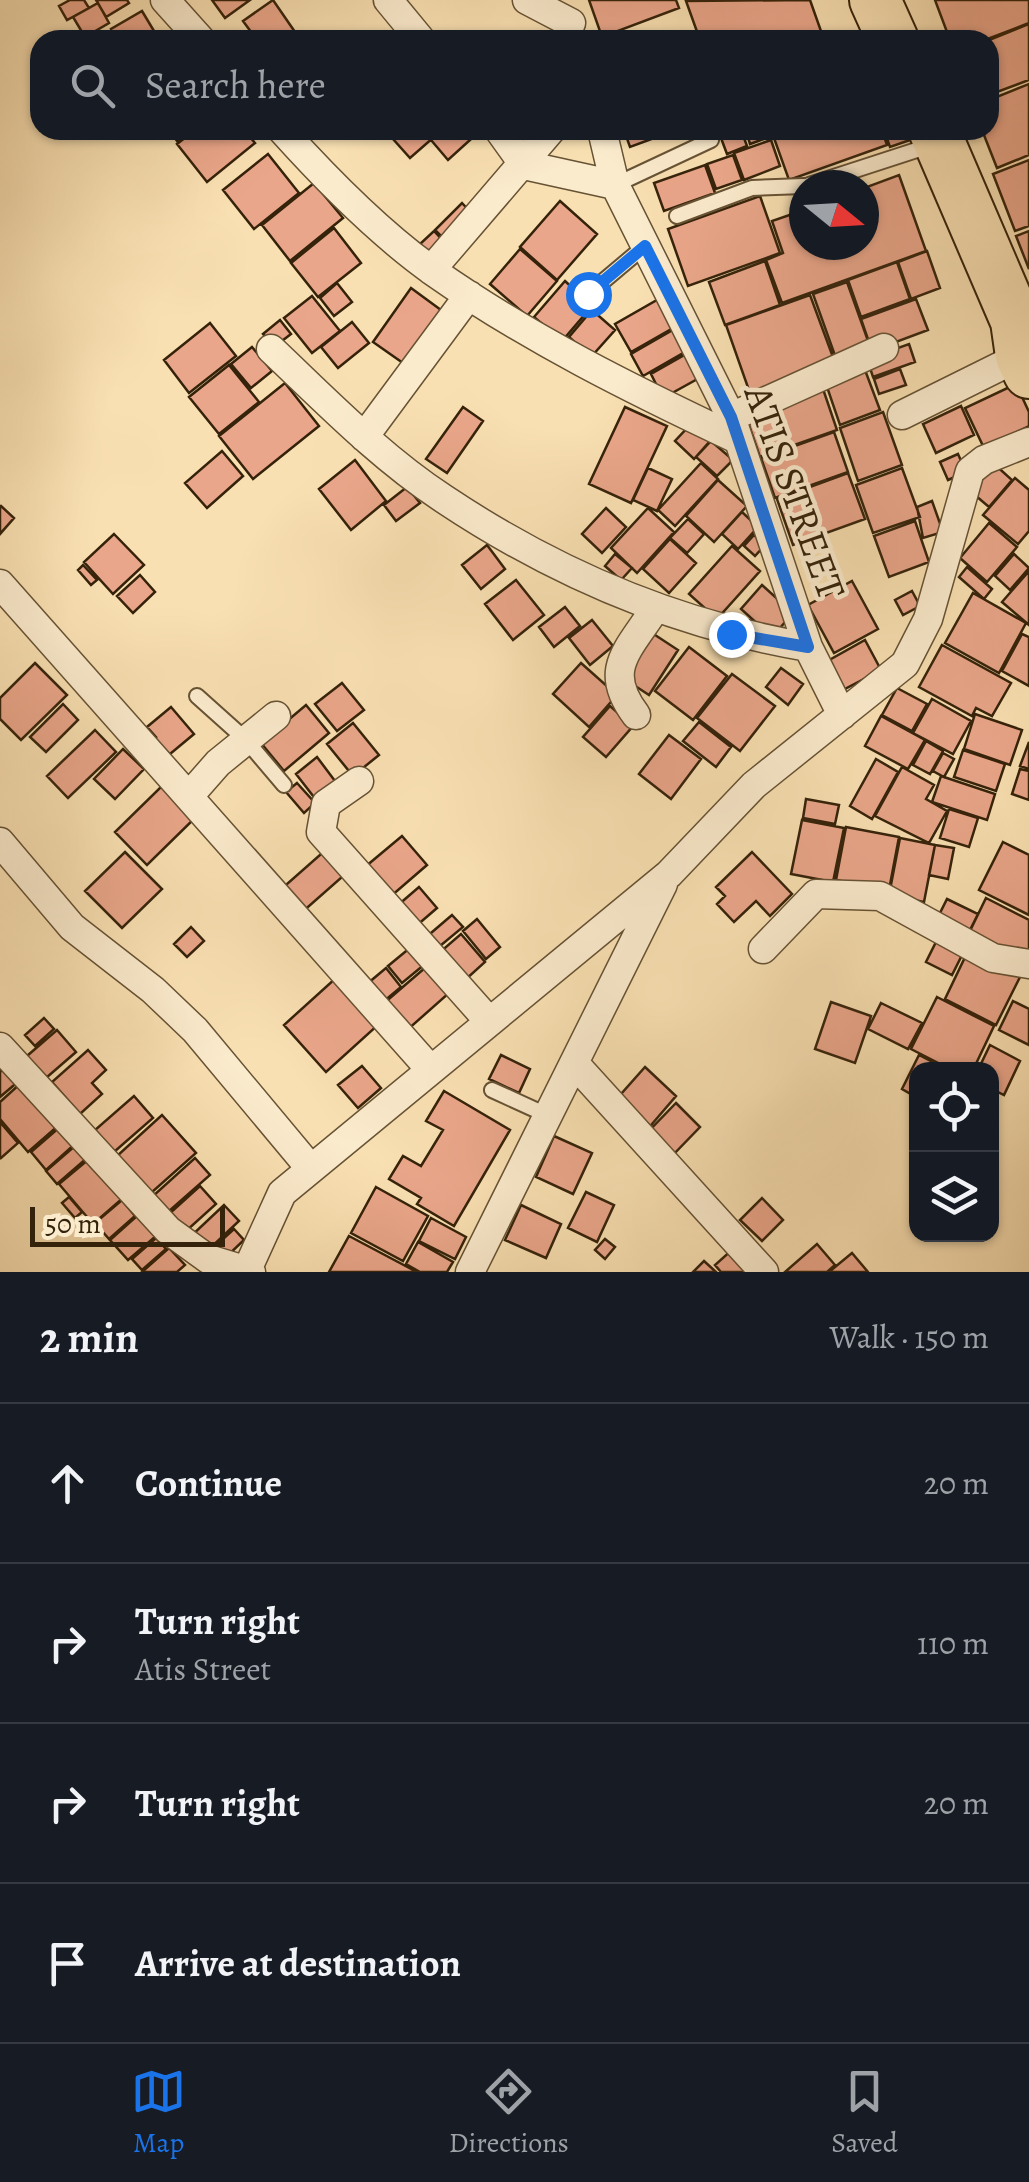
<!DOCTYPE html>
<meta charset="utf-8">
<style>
:root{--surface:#171b24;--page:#20242c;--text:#f1f3f6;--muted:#9ea1a6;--line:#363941;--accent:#1a73e8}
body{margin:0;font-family:Alegreya,serif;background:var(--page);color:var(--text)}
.controls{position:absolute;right:30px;bottom:30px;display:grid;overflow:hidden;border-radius:20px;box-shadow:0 2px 8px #0004}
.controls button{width:90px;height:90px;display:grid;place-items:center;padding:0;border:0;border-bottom:2px solid var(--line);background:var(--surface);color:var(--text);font:50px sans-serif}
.compass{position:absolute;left:789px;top:170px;width:90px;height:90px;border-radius:50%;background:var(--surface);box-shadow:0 2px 8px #0004;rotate:108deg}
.scale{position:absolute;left:30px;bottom:25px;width:195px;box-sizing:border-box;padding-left:10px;border:5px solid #35220a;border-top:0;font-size:28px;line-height:35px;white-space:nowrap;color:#35220a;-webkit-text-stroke:8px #fbebcd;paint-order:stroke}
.stop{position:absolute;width:30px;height:30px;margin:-22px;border:8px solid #1a73e8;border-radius:50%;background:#fff}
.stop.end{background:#1a73e8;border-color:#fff;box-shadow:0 2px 10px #0008}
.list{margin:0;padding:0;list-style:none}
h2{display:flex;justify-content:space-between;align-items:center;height:130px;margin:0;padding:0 40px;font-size:42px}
h2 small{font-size:32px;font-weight:400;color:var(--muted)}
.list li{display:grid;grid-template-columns:65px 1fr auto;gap:30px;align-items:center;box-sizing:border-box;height:160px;padding:0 40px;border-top:2px solid var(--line)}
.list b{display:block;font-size:38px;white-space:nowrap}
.list p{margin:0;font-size:32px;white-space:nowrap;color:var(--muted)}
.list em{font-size:32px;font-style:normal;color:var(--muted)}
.icon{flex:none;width:55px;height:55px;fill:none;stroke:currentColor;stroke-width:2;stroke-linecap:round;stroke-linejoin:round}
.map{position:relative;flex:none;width:1029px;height:1272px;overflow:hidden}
.search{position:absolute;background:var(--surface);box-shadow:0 2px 8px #0004;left:30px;right:30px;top:30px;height:110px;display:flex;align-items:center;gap:25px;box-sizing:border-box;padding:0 35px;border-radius:30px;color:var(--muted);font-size:38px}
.sheet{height:770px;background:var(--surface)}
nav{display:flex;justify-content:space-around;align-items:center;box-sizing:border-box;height:140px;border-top:2px solid var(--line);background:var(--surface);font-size:28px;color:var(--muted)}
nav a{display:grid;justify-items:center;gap:5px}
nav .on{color:var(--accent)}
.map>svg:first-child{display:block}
.building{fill:#eaa68a;stroke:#35220a;stroke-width:2.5}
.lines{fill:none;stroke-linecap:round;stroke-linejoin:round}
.lane-casing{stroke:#665234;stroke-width:18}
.street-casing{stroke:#665234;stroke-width:31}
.highway-casing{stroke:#35220a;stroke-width:54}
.lane{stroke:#fbebcd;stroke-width:14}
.street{stroke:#fbebcd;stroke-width:28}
.highway{stroke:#f9e0b2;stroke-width:50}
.route{stroke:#1a73e8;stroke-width:12}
.labels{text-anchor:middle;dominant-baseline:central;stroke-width:9;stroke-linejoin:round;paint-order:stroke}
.street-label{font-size:40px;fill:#35220a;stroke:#fbebcd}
</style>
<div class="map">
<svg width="1029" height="1272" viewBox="0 0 1029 1272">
<rect width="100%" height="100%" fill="#f9e0b2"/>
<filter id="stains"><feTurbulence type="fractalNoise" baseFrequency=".002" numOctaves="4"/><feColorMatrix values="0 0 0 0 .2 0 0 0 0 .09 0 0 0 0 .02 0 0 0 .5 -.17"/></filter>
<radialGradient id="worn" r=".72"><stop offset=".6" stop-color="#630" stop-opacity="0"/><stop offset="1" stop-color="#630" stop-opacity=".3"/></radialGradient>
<path class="building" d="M70,0h14l5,8 -22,12 -8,-14z
M96,0h31l2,3 -23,14z
M212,0h38l-25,18z
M273,0l22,32 -12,8h-26l-14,-19z
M589,0h87l3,8 -77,29z
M810,0l12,34 -18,6h-104l-14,-39z
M935,0h94v23l-44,17h-35z
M98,3l11,20 -24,14 -12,-20z
M142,11l15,25 -40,4 -6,-11z
M1029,24v56l-40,15v-55z
M1029,84v71l-32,13 -15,-38h7v-30z
M169,130h22l-14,11z
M195,130h49l11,13 -48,39 -30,-38z
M385,130h57l-32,28z
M443,130h38l-33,30 -17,-20z
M624,130h52l-46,17z
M718,130h23l6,16 -20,8z
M746,130h29l2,4 -27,10z
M795,130h87l5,15 -98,35 -15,-42z
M884,130h25l4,9 -23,8z
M771,140l9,26 -36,14 -10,-27z
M268,154l31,39 -45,36 -31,-39z
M733,155l9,25 -26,9 -9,-25z
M1029,160v66l-14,5 -22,-57z
M705,165l10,28 -51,18 -10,-28z
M899,175l27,76 -144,52 -16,-43 17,-7 -11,-32 32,-11v35h60v-57z
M314,183l29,35 -53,43 -28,-36z
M760,196l20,57 -92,33 -20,-57z
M560,201l37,33 -40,46 -37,-33z
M462,203l12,13 -27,26 -12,-12z
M334,228l27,35 -43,34 -27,-34z
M434,231l13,14 -14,13 -13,-14z
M1029,231v38l-13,-33z
M520,249l37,32 -30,35 -37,-32z
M927,251l13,37 -29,11 -13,-37z
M765,261l15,44 -55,20 -16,-43z
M897,262l13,37 -49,18 -13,-37z
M565,281l27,25 -30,35 -28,-24z
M847,282l25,70 -34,12 -25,-70z
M337,283l15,19 -18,14 -14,-18z
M411,288l30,22 -38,53 -30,-21z
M810,295l27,73 -85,31 -26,-74z
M312,296l28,35 -28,22 -28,-35z
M916,299l12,31 -56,21 -11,-32z
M657,300l16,28 -42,24 -16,-28z
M592,310l23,20 -24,27 -22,-20z
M280,320l11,14 -17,13 -11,-13z
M352,322l17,21 -31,25 -17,-21z
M210,323l26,33 -47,37 -25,-33z
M678,327l12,22 -47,27 -12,-22z
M909,344l6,18 -42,15 -6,-18z
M252,347l20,24 -21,17 -20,-24z
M688,353l13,24 -38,21 -12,-24z
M229,365l30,37 -40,32 -30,-37z
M900,369l6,16 -27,9 -5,-15z
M865,370l15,40 -40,15 -14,-41z
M285,383l34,43 -66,53 -34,-43z
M1016,384l13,28v14l-45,22 -19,-40z
M822,386l15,44 -77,27 -15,-43z
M961,406l13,29 -38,18 -13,-29z
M463,407l20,14 -36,52 -21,-14z
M625,407l42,19 -36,77 -42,-19z
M883,412l19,53 -44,16 -18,-53z
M691,424l19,17 -16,18 -19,-18z
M834,432l14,40 -73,26 -14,-40z
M711,441l22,19 -16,16 -21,-19z
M222,451l21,25 -36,32 -22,-25z
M958,454l8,18 -18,8 -8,-18z
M355,460l31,41 -35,29 -32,-41z
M992,462l20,18 -23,27 -20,-17z
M701,463l17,16 -43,47 -17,-16z
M648,468l24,11 -15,32 -24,-11z
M902,468l18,49 -47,16 -17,-48z
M848,473l17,46 -72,26 -16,-46z
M1015,478l14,12v41l-11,13 -35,-29z
M718,480l29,26 -33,36 -28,-26z
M407,487l13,16 -24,18 -12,-16z
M932,501l11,31 -20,6 -6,-31z
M1,506l13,12 -14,16v-27z
M606,508l20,19 -24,26 -20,-19z
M648,508l26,24 -37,41 -26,-25z
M742,512l16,15 -20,22 -16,-15z
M688,519l16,15 -17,19 -17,-15z
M915,521l14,41 -40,15 -15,-41z
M989,523l28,24 -30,35 -27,-24z
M114,534l30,31 -31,29 -29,-32z
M754,535l11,10 -10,11 -11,-10z
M670,539l26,24 -27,30 -26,-24z
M487,545l18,24 -24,20 -19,-24z
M732,546l28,25 -43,48 -28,-25z
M615,554l17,14 -11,12 -16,-14z
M1014,554l15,14 -19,22 -15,-14z
M83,565l14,15 -6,5 -13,-15z
M967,567l25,22 -8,10 -25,-22z
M1029,571v54l-27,-23z
M140,575l15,17 -22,21 -16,-17z
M516,580l28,35 -31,25 -28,-36z
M852,581l26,48 -44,24 -26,-48z
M762,585l31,28 -21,24 -31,-28z
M912,591l8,15 -17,9 -8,-15z
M973,593l53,30 -27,50 -54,-30z
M565,607l15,19 -26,21 -15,-20z
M592,620l21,26 -23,19 -21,-27z
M649,631l29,19 -29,45 -29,-19z
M1022,634l7,3v49l-27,-15z
M865,640l16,30 -42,22 -15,-29z
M942,645l69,38 -19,33 -16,-8 -4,8 -53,-29z
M689,647l38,29 -34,44 -38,-29z
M35,663l32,32 -46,45 -21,-21v-21z
M581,663l36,32 -28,32 -36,-33z
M781,668l22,16 -15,21 -22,-18z
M732,674l43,32 -35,45 -43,-33z
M342,683l22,27 -27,21 -22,-27z
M897,688l30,16 -15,27 -30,-16z
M932,699l39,22 -18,33 -40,-21z
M63,704l15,16 -32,32 -16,-15z
M306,705l23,28 -45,38 -23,-28z
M610,706l23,20 -27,31 -23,-20z
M171,707l23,27 -30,25 -14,-17 6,-5 -9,-10z
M975,714l47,16 -12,35 -46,-16z
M881,716l44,24 -17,29 -43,-23z
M699,722l32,25 -15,20 -33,-26z
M353,723l26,32 -26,21 -26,-32z
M95,730l21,22 -48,46 -21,-22z
M669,735l32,24 -30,40 -32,-25z
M926,741l17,10 -13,23 -17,-9z
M1029,742v27l-9,-3z
M123,749l21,20 -29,30 -21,-20z
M963,750l42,14 -9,27 -42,-14z
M943,753l11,6 -10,18 -11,-6z
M317,757l21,28 -21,16 -21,-27z
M876,759l22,13 -26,47 -22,-13z
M902,767l32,18 -8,14 21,12 -18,32 -54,-27z
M1020,769l9,2v29l-17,-6z
M941,776l54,18 -8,26 -55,-18z
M297,783l18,20 -11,10 -18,-21z
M164,784l32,33 -49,48 -32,-33z
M806,799l33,6 -4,19 -32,-6z
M949,809l29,9 -9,29 -29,-9z
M802,820l42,8 -11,54 -42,-8z
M846,827l53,10 -10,53 -53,-10z
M402,836l25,29 -37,32 -25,-30z
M900,838l35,7 -11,57 -35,-7z
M1003,842l26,13v60l-50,-25z
M935,845l19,3 -6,31 -19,-4z
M329,847l21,23 -50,44 -21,-23z
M125,852l37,37 -40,39 -37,-37z
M752,852l40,42 -22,22 -14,-15 -22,21 -17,-18 8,-8 -9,-9z
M419,887l18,21 -22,19 -18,-21z
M986,898l43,22v37l-61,-22z
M947,899l31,15 -12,24 -31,-15z
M452,915l11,12 -29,24 -10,-12z
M477,919l23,28 -14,12 -23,-28z
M191,927l13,14 -17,16 -13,-13z
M941,932l26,13 -15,30 -26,-13z
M461,934l24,28 -21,19 -25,-28z
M411,947l14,17 -23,19 -14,-17z
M968,951l52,26 -24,48 -51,-26z
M426,967l23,26 -43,38 -23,-27z
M386,968l15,19 -18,15 -16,-18z
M337,977l42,47 -53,48 -42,-47z
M937,997l57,29 -21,44h-21l-41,-21z
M1013,1001l16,8v36l-30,-15z
M831,1002l40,14 -16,47 -40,-14z
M881,1003l41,20 -14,26 -40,-20z
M44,1018l10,11 -19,17 -10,-11z
M57,1030l19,22 -30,26 -19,-22z
M990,1045l30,16 -16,34 -12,-6v-19h-14z
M88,1050l18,20 -14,13 10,11 -22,20 -28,-32z
M501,1055l29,14 -11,24 -30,-14z
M919,1055l29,15h-32v27l-14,-8z
M8,1065l12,15 -20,17v-25z
M362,1066l19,22 -23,20 -20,-23z
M645,1067l31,29 -30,35 -32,-29z
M22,1082l37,43 -31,27 -28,-33v-17z
M444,1091l66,39 -56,96 -37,-22 4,-6 -32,-19 14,-23 18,10 22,-36 -17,-9z
M134,1096l19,22 -39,34 -19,-22z
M676,1103l24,24 -30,31 -24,-24z
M162,1115l34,38 -45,40 -34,-37z
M0,1122l18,21 -17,15 -1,-2z
M61,1126l15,17 -30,27 -15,-18z
M554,1136l38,17 -19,41 -37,-17z
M76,1145l11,13 -30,26 -11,-13z
M195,1158l15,17 -42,37 -15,-16z
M89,1159l34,39 -30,26 -34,-40z
M200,1186l16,18 -31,28 -16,-18z
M376,1187l52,29 -25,45 -52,-28z
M586,1192l28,13 -17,37 -29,-14z
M69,1197l13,15 -7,6 -13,-15z
M762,1198l21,22 -21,21 -22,-21z
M122,1200l13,16 -26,23 -14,-16z
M224,1205l15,16 -34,32 -15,-16z
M521,1205l40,19 -15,34 -41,-18z
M138,1215l18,21 -28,24 -18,-20z
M431,1218l35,19 -11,22 -36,-18z
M234,1229l10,11 -21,20 -11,-11z
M349,1236l68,36h-88z
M156,1238l10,11 -24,21 -10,-11z
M605,1239l10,8 -10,12 -10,-9z
M418,1242l35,20 -6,10h-27l-14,-8z
M817,1244l18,21 -8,7h-42z
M169,1248l16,17 -8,7h-35z
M734,1248l22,24h-35l-6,-7z
M852,1253l16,19h-39z
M704,1261l12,11h-23z"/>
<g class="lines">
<defs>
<path id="lane" d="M615,185l96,-45
M809,185l120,-39
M677,216l75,-28 52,-2
M588,294l57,-48
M197,696l48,43 39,46
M492,1090l57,26"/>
<path id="street" d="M165,0l36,40
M388,0l33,40
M527,0l44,23
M282,130c45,50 97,103 152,142 94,66 199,118 303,167
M499,130l25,35 91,20
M602,130l13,55 116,232 77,230 34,68
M431,270l120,-140
M271,349c55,52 109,108 173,150 111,74 233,126 364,148
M902,415l119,-59
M731,417l153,-69
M364,437l105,-142
M0,584l430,485
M636,715c-35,-46 -7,-65 20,-108
M359,781l-33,23 -5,28 167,188
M189,796l29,-33 58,-47
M0,842l72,85 81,63 42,40 116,139
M763,949l53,-55 64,2 113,62 36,6
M0,1047l168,183 40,29 43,13
M575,1064l189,208
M247,1270l35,-77 387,-319 85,-89 151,-121 23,-45 42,-148 14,-11 45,-18
M470,1272l193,-388"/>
<path id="highway" d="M875,0l18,40
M934,130l82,191 5,35 8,17"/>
</defs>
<use href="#lane" class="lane-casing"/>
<use href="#street" class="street-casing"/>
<use href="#highway" class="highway-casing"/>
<use href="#lane" class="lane"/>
<use href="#street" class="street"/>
<use href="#highway" class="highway"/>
</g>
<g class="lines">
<path class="route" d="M588,294l57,-48 86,171 77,230 -77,-13"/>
</g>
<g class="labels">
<g class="street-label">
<text transform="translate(795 492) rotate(70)">ATIS STREET</text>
</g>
</g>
<rect width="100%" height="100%" filter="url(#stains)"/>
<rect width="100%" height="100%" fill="url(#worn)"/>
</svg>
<div class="controls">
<button><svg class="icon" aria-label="locate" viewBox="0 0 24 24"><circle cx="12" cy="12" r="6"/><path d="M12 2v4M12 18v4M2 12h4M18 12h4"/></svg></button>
<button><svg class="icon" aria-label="layers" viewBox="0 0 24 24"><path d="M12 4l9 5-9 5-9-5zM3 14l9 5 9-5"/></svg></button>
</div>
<svg class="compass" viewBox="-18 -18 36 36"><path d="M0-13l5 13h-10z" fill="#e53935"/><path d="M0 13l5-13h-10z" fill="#9ea1a6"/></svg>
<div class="scale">50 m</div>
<div class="stop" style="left:588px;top:294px"></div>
<div class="stop end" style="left:731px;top:634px"></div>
<div class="search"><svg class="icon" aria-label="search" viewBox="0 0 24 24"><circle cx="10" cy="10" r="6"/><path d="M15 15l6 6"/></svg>Search here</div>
</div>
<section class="sheet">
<h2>2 min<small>Walk · 150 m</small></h2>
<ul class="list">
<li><svg class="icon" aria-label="ahead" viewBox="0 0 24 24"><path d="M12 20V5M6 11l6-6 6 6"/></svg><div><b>Continue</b></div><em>20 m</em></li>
<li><svg class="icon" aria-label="right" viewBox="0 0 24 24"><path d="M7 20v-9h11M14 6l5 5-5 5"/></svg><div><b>Turn right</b><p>Atis Street</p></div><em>110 m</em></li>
<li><svg class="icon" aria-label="right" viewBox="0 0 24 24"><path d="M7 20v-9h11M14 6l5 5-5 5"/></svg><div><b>Turn right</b></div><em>20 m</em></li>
<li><svg class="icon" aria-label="arrive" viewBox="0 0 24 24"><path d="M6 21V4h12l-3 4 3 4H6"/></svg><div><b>Arrive at destination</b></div></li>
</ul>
</section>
<nav>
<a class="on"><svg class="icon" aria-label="map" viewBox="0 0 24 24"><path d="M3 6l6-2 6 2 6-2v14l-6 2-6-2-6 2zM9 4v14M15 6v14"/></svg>Map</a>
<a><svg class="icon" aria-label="directions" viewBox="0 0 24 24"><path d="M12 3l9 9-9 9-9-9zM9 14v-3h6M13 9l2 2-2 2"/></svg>Directions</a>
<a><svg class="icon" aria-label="saved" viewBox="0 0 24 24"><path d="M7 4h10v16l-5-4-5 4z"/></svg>Saved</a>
</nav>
